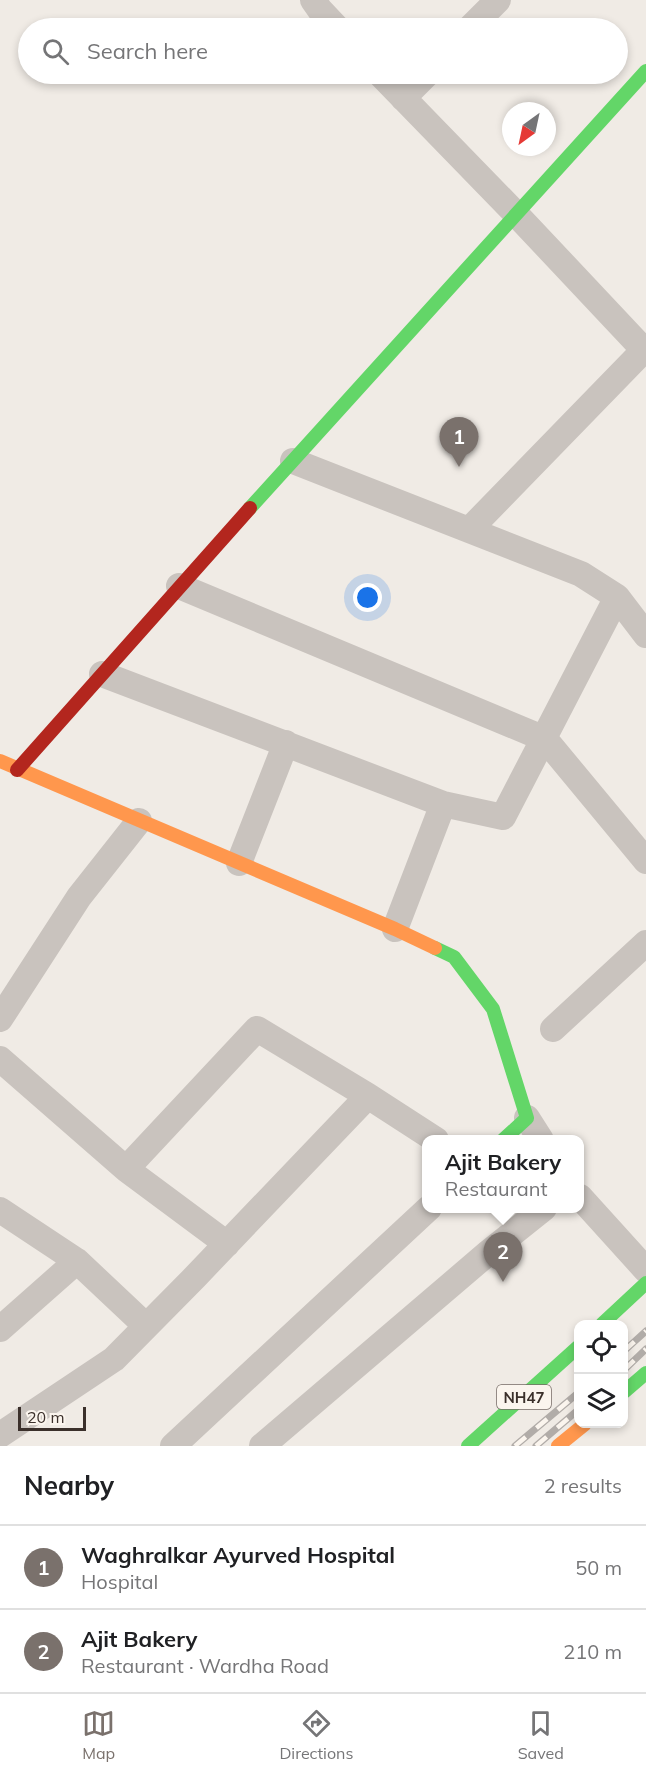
<!DOCTYPE html>
<meta charset="utf-8">
<style>
:root{--surface:#fff;--page:#f6f6f6;--text:#202124;--muted:#757577;--line:#e0e0e0;--accent:#7a716c}
body{margin:0;font-family:Mulish,sans-serif;background:var(--page);color:var(--text)}
.controls{position:absolute;right:18px;bottom:18px;display:grid;overflow:hidden;border-radius:12px;box-shadow:0 3px 9px #0003}
.controls button{width:54px;height:54px;display:grid;place-items:center;padding:0;border:0;border-bottom:2px solid var(--line);background:var(--surface);color:var(--text);font:30px sans-serif}
.compass{position:absolute;left:502px;top:102px;width:54px;height:54px;border-radius:50%;background:var(--surface);box-shadow:0 3px 9px #0003;rotate:213deg}
.scale{position:absolute;left:18px;bottom:15px;width:68px;box-sizing:border-box;padding-left:6px;border:3px solid #3b302b;border-top:0;font-size:16px;line-height:21px;white-space:nowrap;color:#3b302b;-webkit-text-stroke:4px #fbf5ee;paint-order:stroke}
.you{position:absolute;left:368px;top:598px;width:21px;height:21px;margin:-15px;border:4px solid #fff;border-radius:50%;background:#1a73e8;box-shadow:0 0 0 9px #1a73e833}
.badge{display:grid;place-items:center;width:39px;height:39px;border-radius:50%;background:var(--accent);color:#fff;font-size:20px;font-weight:700}
.pin{position:absolute;translate:-50% -50px;filter:drop-shadow(0 2px 3px #0008)}
.pin::after{content:'';position:absolute;top:32px;width:21px;height:18px;background:inherit;clip-path:polygon(0 0,100% 0,50% 100%)}
.popup{position:absolute;left:422px;top:1135px;width:162px;height:78px;box-sizing:border-box;display:grid;place-content:center;border-radius:12px;background:var(--surface);filter:drop-shadow(0 2px 4px #0005);font-size:20px;white-space:nowrap;color:var(--muted)}
.popup b{font-size:22px;color:var(--text)}
.popup::after{content:'';position:absolute;left:50%;top:100%;margin-left:-12px;border:12px solid transparent;border-top-color:var(--surface)}
.list{margin:0;padding:0;list-style:none}
h2{display:flex;justify-content:space-between;align-items:center;height:78px;margin:0;padding:0 24px;font-size:26px}
h2 small{font-size:20px;font-weight:400;color:var(--muted)}
.list li{display:grid;grid-template-columns:39px 1fr auto;gap:18px;align-items:center;box-sizing:border-box;height:84px;padding:0 24px;border-top:2px solid var(--line)}
.list b{display:block;font-size:22px;white-space:nowrap}
.list p{margin:0;font-size:20px;white-space:nowrap;color:var(--muted)}
.list em{font-size:20px;font-style:normal;color:var(--muted)}
.icon{flex:none;width:33px;height:33px;fill:none;stroke:currentColor;stroke-width:2;stroke-linecap:round;stroke-linejoin:round}
.map{position:relative;flex:none;width:646px;height:1446px;overflow:hidden}
.search{position:absolute;background:var(--surface);box-shadow:0 3px 9px #0003;left:18px;right:18px;top:18px;height:66px;display:flex;align-items:center;gap:15px;box-sizing:border-box;padding:0 21px;border-radius:33px;color:var(--muted);font-size:22px}
.sheet{height:246px;background:var(--surface)}
nav{display:flex;justify-content:space-around;align-items:center;box-sizing:border-box;height:84px;border-top:2px solid var(--line);background:var(--surface);font-size:16px;color:var(--muted)}
nav a{display:grid;justify-items:center;gap:3px}
nav .on{color:var(--accent)}
.map>svg:first-child{display:block}
.lines{fill:none;stroke-linecap:round;stroke-linejoin:round}
.street{stroke:#c9c3be;stroke-width:26}
.fast{stroke:#63d668;stroke-width:14}
.slow{stroke:#ff974d;stroke-width:14}
.jam{stroke:#b3261e;stroke-width:14}
.rail-casing{stroke:#b1aca8;stroke-width:7}
.rail{stroke:#fbf5ee;stroke-width:4.5;stroke-dasharray:14;stroke-linecap:butt}
.labels{text-anchor:middle;dominant-baseline:central;stroke-width:4.5;stroke-linejoin:round;paint-order:stroke}
.shield{fill:#fbf5ee;stroke:#756b66;stroke-width:1.5}
.shield-label{font-size:15px;font-weight:bold;fill:#3b302b}
</style>
<div class="map">
<svg width="646" height="1446" viewBox="0 0 646 1446">
<rect width="100%" height="100%" fill="#f0ebe5"/>
<g class="lines">
<path class="street" d="M313,0l7,10 17,18
M470,28l28,-28
M380,74l136,140 128,136 -175,180
M403,98l24,-24
M293,461l288,113 36,23 29,38
M179,586l366,153 101,122
M102,674l341,130 60,13 114,-220
M239,863l47,-120
M395,929l48,-125
M0,1019l79,-122 60,-76
M553,1029l93,-86
M0,1059l126,110 101,75
M527,1118l14,22
M126,1169l131,-140 111,67
M580,1197l66,73
M0,1210l77,51 69,65
M0,1329l77,-68
M0,1435l114,-76 81,-82 173,-181 68,44
M173,1446l256,-238
M262,1446l226,-193 56,-45"/>
<path class="fast" d="M250,508l396,-437
M435,948l19,9 39,52 34,109 -24,22
M602,1324l44,-41
M624,1392l22,-19
M468,1446l110,-99"/>
<path class="slow" d="M0,761l395,168 40,19
M558,1446l27,-22"/>
<path class="jam" d="M17,770l233,-262"/>
<defs>
<path id="rail" d="M624,1351l22,-20
M624,1370l22,-21
M515,1446l63,-53
M536,1446l42,-36"/>
</defs>
<use href="#rail" class="rail-casing"/>
<use href="#rail" class="rail"/>
</g>
<g class="labels">
<rect class="shield" x="497" y="1385" width="54" height="24" rx="4.5"/>
<g class="shield-label">
<text x="524" y="1397">NH47</text>
</g>
</g>
</svg>
<div class="controls">
<button><svg class="icon" aria-label="locate" viewBox="0 0 24 24"><circle cx="12" cy="12" r="6"/><path d="M12 2v4M12 18v4M2 12h4M18 12h4"/></svg></button>
<button><svg class="icon" aria-label="layers" viewBox="0 0 24 24"><path d="M12 4l9 5-9 5-9-5zM3 14l9 5 9-5"/></svg></button>
</div>
<svg class="compass" viewBox="-18 -18 36 36"><path d="M0-13l5 13h-10z" fill="#e53935"/><path d="M0 13l5-13h-10z" fill="#757577"/></svg>
<div class="scale">20 m</div>
<div class="you"></div>
<div class="pin badge" style="left:459px;top:467px">1</div>
<div class="pin badge" style="left:503px;top:1282px">2</div>
<div class="popup"><b>Ajit Bakery</b>Restaurant</div>
<div class="search"><svg class="icon" aria-label="search" viewBox="0 0 24 24"><circle cx="10" cy="10" r="6"/><path d="M15 15l6 6"/></svg>Search here</div>
</div>
<section class="sheet">
<h2>Nearby<small>2 results</small></h2>
<ul class="list">
<li><span class="badge">1</span><div><b>Waghralkar Ayurved Hospital</b><p>Hospital</p></div><em>50 m</em></li>
<li><span class="badge">2</span><div><b>Ajit Bakery</b><p>Restaurant · Wardha Road</p></div><em>210 m</em></li>
</ul>
</section>
<nav>
<a class="on"><svg class="icon" aria-label="map" viewBox="0 0 24 24"><path d="M3 6l6-2 6 2 6-2v14l-6 2-6-2-6 2zM9 4v14M15 6v14"/></svg>Map</a>
<a><svg class="icon" aria-label="directions" viewBox="0 0 24 24"><path d="M12 3l9 9-9 9-9-9zM9 14v-3h6M13 9l2 2-2 2"/></svg>Directions</a>
<a><svg class="icon" aria-label="saved" viewBox="0 0 24 24"><path d="M7 4h10v16l-5-4-5 4z"/></svg>Saved</a>
</nav>
